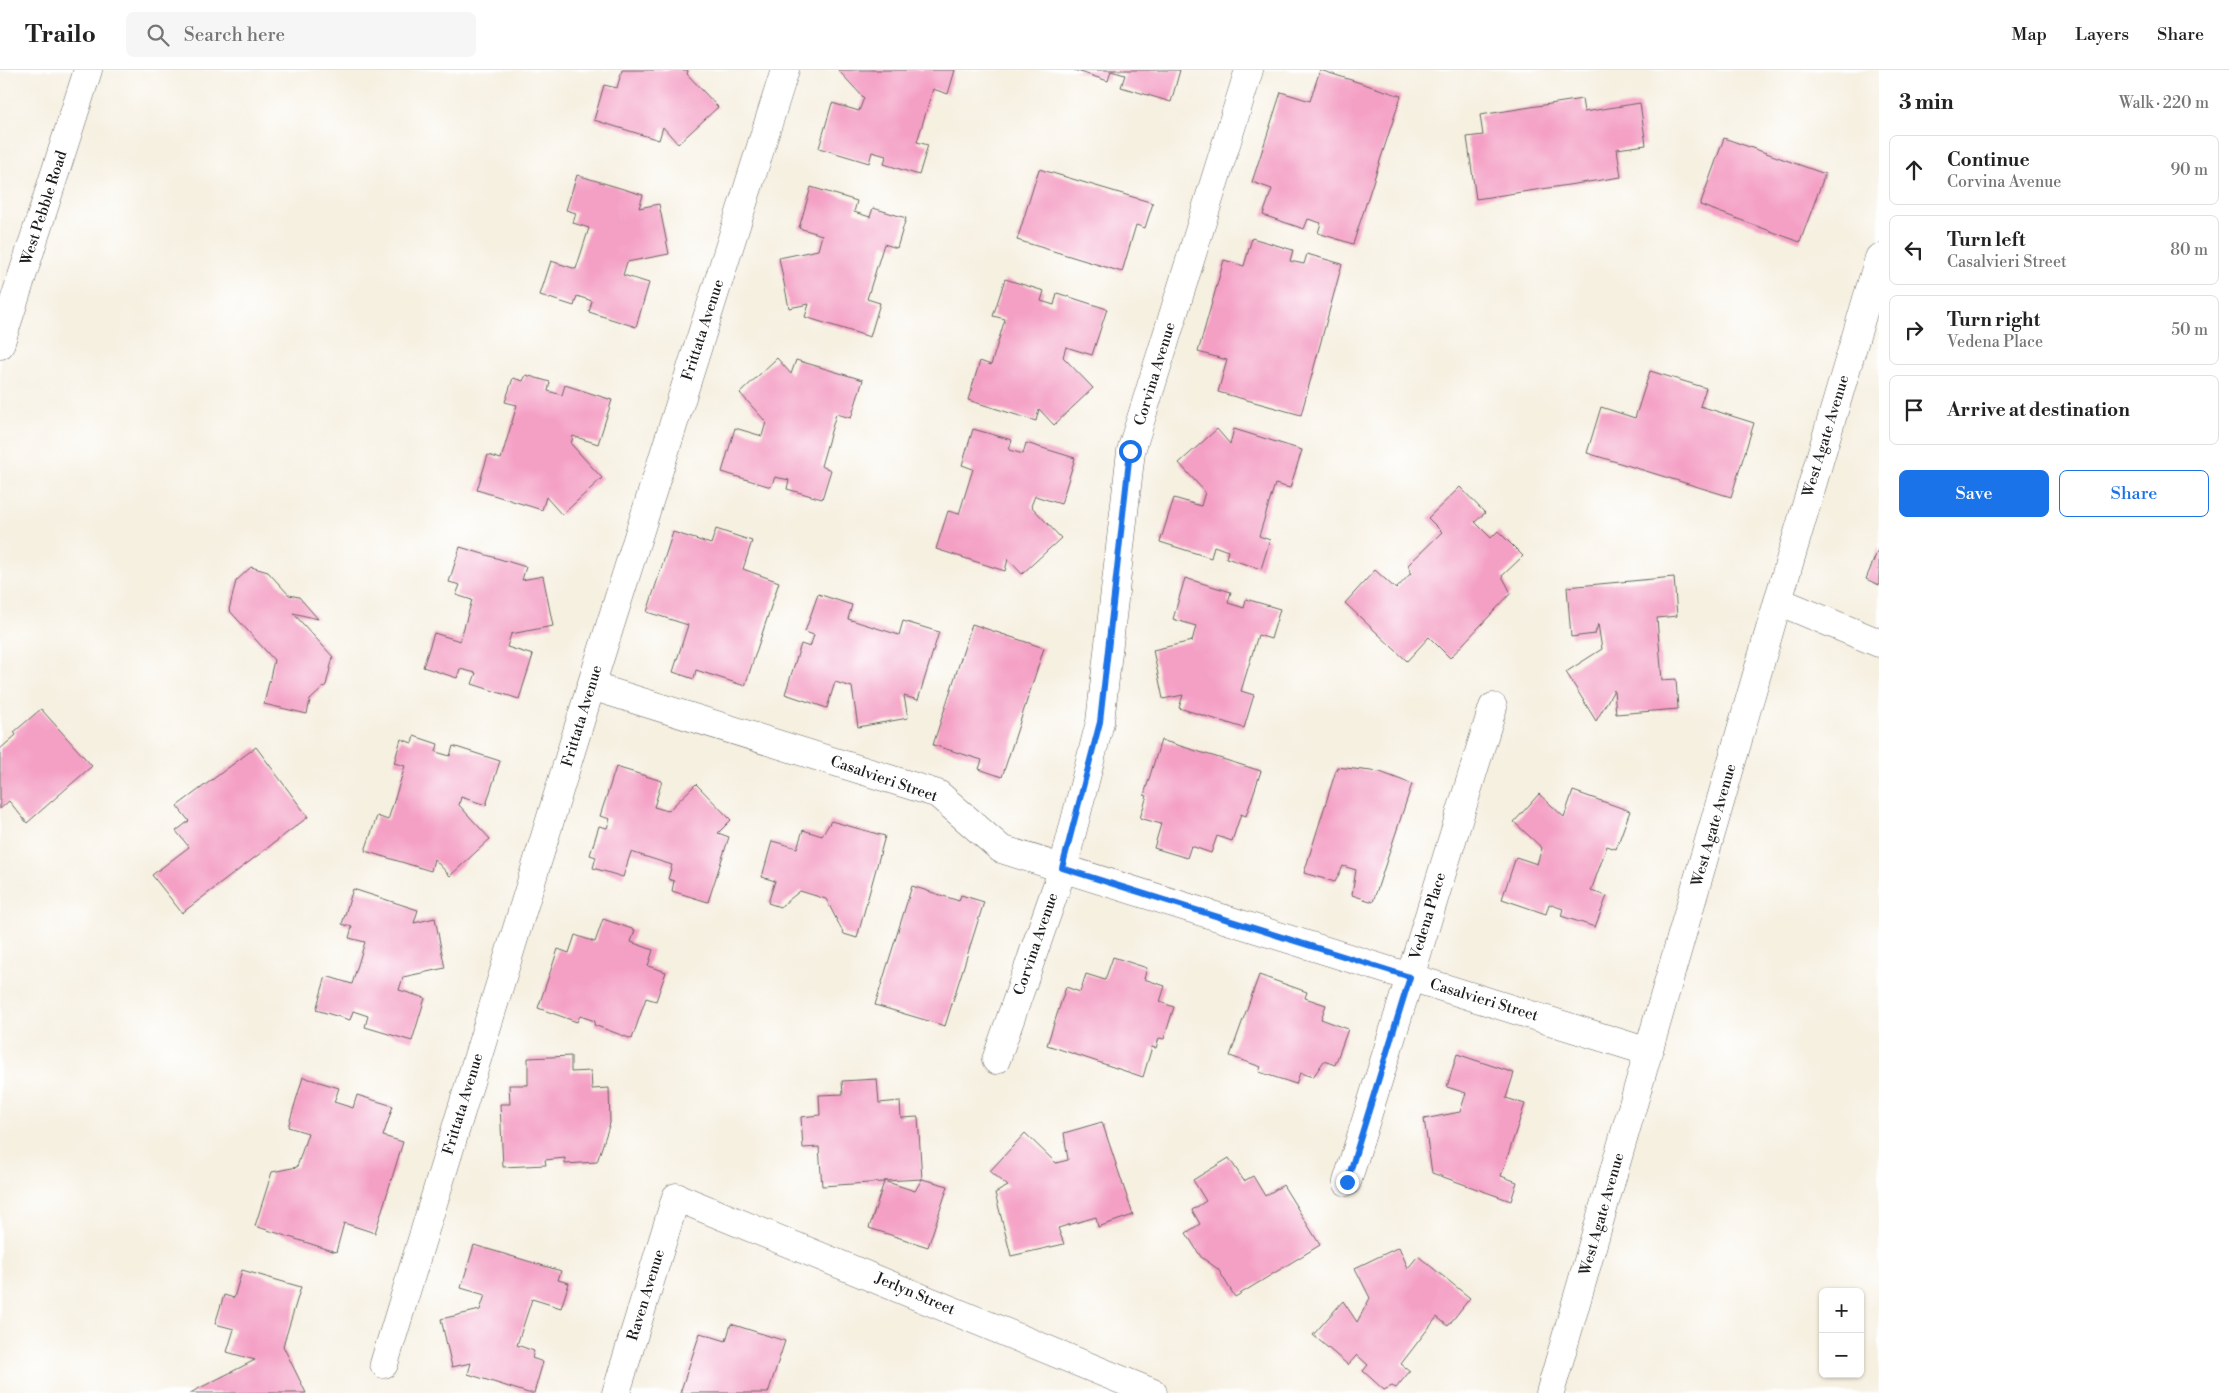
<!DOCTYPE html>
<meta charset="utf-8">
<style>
:root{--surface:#fff;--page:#f6f6f6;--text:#222;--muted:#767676;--line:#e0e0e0;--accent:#1a73e8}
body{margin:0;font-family:"Libre Bodoni",serif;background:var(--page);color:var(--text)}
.controls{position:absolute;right:15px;bottom:15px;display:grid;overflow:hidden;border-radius:8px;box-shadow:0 1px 4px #0004}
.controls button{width:45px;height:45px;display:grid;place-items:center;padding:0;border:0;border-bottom:1px solid var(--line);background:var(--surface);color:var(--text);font:25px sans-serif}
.stop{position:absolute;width:15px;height:15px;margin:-11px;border:4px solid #1a73e8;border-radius:50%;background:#fff}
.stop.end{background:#1a73e8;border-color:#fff;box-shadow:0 1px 5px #0008}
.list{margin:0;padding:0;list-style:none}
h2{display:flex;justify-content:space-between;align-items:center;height:65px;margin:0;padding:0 20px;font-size:21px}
h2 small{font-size:16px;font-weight:400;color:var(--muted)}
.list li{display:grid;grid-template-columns:32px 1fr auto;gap:15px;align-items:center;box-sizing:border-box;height:70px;margin:0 10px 10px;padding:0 10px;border:1px solid var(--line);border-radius:8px}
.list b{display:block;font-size:19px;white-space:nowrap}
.list p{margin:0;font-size:16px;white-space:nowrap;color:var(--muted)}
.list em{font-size:16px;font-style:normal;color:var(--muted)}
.actions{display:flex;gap:10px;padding:15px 20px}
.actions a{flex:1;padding:11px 0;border:1px solid var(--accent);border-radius:8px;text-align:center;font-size:18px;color:var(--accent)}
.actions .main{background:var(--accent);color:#fff}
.icon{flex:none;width:28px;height:28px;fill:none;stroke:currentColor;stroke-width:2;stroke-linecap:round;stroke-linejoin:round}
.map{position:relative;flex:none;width:1879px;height:1323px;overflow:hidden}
header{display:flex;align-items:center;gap:30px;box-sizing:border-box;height:70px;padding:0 25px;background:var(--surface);border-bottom:1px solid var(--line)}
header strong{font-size:24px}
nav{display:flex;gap:28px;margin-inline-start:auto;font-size:18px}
.search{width:350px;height:45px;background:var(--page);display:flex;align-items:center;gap:12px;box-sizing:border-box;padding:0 18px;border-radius:8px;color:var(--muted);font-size:19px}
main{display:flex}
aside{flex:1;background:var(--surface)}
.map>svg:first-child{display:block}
.building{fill:#f4a0c5}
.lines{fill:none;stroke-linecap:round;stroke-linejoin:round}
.street-casing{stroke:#686661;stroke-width:29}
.secondary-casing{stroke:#686661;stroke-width:29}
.street{stroke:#fff;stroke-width:28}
.secondary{stroke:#fff;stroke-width:28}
.route{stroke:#1a73e8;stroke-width:6}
.labels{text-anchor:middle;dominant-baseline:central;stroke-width:5;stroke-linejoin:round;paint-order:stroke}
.street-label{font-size:15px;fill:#1c1c1c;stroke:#fff}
</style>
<header>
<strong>Trailo</strong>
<div class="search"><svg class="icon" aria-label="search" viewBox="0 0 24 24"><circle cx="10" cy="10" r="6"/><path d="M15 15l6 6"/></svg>Search here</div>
<nav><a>Map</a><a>Layers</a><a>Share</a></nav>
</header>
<main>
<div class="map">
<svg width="1879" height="1323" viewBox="0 0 1879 1323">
<rect width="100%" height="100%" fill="#fff"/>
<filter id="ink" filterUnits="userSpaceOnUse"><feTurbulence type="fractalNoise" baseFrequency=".02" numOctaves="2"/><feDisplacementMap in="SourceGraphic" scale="10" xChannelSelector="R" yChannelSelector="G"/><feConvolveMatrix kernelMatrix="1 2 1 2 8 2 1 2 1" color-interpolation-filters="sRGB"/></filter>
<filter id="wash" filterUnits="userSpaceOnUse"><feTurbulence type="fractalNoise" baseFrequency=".0096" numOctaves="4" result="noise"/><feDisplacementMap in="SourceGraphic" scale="20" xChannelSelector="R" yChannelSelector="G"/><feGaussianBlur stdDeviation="1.12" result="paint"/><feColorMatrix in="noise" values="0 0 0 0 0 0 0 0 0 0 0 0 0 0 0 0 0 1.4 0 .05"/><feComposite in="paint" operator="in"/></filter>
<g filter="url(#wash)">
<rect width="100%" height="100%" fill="#f6f0e1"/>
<g id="blocks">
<path class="building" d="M622,0h66l-1,4 31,33 -40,37 -15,-17 -4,13 -65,-20 10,-35 13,3z
M838,0h117l-7,24 -15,-5 -16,53 11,3 -9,30 -35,-11 2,-8 -14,-4 -3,11 -50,-15 13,-45 27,8 5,-13z
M1074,0h106l-9,32 -50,-15 4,-12 -14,-4 -3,10z
M1320,0l81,26 -48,148 -35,-11 3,-10 -13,-4 -4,10 -41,-14 9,-26 -20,-7 29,-90 29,9z
M1582,29l2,13 56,-9 6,42 -29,4 4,28 -145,22 -9,-62 16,-2 -3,-20z
M1724,68l101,36 -25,68 -100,-37z
M1039,99l114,34 -8,25 -9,-3 -14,47 -105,-32z
M577,105l66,20 -4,13 20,-4 10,50 -42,8 -4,13 26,8 -13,44 -47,-15 3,-11 -15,-5 -3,10 -34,-11 11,-34 25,8 13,-41 -16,-5 3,-10 -10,-3z
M811,117l46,14 -3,11 16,5 3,-9 33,10 -9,30 -13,-4 -17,55 13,4 -10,34 -65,-20 4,-13 -20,4 -10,-50 39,-8 4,-15 -23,-7z
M1252,168l41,12 -3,11 14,3 3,-10 35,10 -41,151 -83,-23 9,-32 -29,-8 26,-92 20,6z
M1005,209l39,12 -3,10 13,4 3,-12 50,16 -15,46 -26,-8 -3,10 30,31 -39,37 -15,-16 -3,12 -68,-21 12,-39 11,4 14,-46 -12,-3z
M777,288l14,16 5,-14 67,20 -12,38 -15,-4 -15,52 10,4 -9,29 -35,-10 2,-9 -14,-3 -4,10 -49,-15 13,-44 27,8 4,-14 -26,-29z
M1650,301l56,17 -6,18 54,17 -23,74 -144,-44 14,-46 34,11z
M526,305l24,7 -2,9 14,4 3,-10 47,15 -14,44 -25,-8 -2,8 31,34 -40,37 -16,-18 -4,13 -65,-20 11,-35 13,4 16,-54 -12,-3 8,-24 10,3z
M973,359l39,11 -3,10 14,4 3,-11 49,15 -14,46 -26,-8 -4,10 30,32 -39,36 -14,-15 -3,12 -69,-22 12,-38 11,3 14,-45 -11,-4z
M1217,359l13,15 4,-15 68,21 -12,38 -15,-4 -16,52 11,4 -9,29 -35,-11 2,-7 -14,-5 -3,12 -51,-16 14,-44 27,8 4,-14 -26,-29z
M1460,417l25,26 -10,9 16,16 7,-7 25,25 -21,20 9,17 -61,65 -21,-21 -22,24 -62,-58 30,-33 21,19 15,-16 -3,-8 34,-33 -14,-14z
M716,459l36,12 -9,28 36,13 -34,104 -49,-16 -2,9 -21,-7 15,-47 -41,-13 26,-80 38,12z
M460,477l66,20 -4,13 21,-4 10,50 -42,8 -4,13 26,8 -14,44 -47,-15 4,-11 -16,-4 -3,9 -34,-11 11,-34 26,8 12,-41 -16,-5 4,-10 -11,-3z
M1879,477v38l-13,-6z
M251,497l17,5 21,23 10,2 19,22 -25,-6 40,44 -7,28 -16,15 -3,14 -43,-10 10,-44 -45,-50 7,-29z
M1674,507l3,39 -20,2 5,62 14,-1 2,30 -62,5 -2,-24 -18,31 -30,-49 36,-23 -4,-25 -3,10 -24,3 -4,-50z
M1185,508l46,14 -3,11 16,5 2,-9 34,10 -9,30 -13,-4 -17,56 13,4 -10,33 -65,-20 4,-13 -20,4 -10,-49 39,-9 4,-15 -23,-7z
M818,524l34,11 -4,14 51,16 4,-14 36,11 -21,68 -14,-4 4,22 -50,9 -6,-40 -17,-5 -8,26 -42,-14 16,-50 9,3 4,-12 -9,-3z
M972,554l72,24 -42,129 -23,-8 3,-9 -49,-15z
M41,639l51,57 -65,57 -18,-22 -9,8v-60l16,-14 -2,-3z
M414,666l24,8 -2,8 14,4 3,-10 47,15 -14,44 -25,-8 -2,8 31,34 -40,37 -16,-17 -3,12 -66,-20 12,-35 11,4 17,-54 -11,-3 7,-24 11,4z
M1161,670l100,31 -15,45 -5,-2 -9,27 -15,-5 -6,17 -20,-7 -4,12 -33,-10 7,-24 -21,-6 7,-22 -3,-1z
M256,677l52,70 -126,96 -30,-38 37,-28 -13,-16 13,-10 -12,-15z
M616,697l46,14 -8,26 14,4 28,-27 35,36 -13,13 11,4 -21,65 -36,-11 2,-10 -6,-2 4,-14 -41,-13 -8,25 -30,-9 3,-11 -6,-2 9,-29 8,2 3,-9 -10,-3z
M1337,697l43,5 32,12 -39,118 -21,-7 4,-25 -13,-4 -8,16 -31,-9z
M1573,721l57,20 -14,38 -9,-3 -16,45 16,5 -12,31 -34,-11 2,-7 -14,-5 -3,10 -44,-15 14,-42 21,7 5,-16 -28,-26 25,-28 25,23z
M831,751l54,15 -28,102 -13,-4 -18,-35 -26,-8 -20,16 -12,-4 7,-22 -13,-4 10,-36 25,7 6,-18 19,6z
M912,816l47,15 2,-6 23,7 -39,124 -70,-21z
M353,819l65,21 -4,13 21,-5 10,50 -42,9 -4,13 26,8 -13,43 -47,-14 3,-11 -15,-5 -3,9 -34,-10 10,-34 26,8 13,-42 -16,-4 3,-11 -10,-3z
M603,849l32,11 -4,12 22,8 -5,16 18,6 -10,29 -10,-3 -14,41 -38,-14 1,-4 -15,-5 -3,6 -39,-14 20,-59 11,4 6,-18 20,7z
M1113,887l34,11 -3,11 21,7 -5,16 14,5 -10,32 -5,-1 -3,10 -4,-1 -9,30 -96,-32 19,-58 14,5 6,-18 19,6z
M1259,905l48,17 -2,6 21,7 -5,14 27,10 -13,36 -11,-4 -11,16 -13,-4 -4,11 -37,-12 2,-5 -31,-11z
M1457,984l57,19 -8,25 19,6 -24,72 16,6 -6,19 -79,-28 -8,-54 36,-7 6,-19 -19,-6z
M571,986v16l20,-1 1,18 17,-1 1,35 -13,39 -32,2v-6l-20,2 1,5 -43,2 -3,-63h10l-1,-19h19v-27z
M303,1007l36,11 -5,14 19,6 4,-13 36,11 -10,30 20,6 -28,91 -31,-10 -8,29 -81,-26 17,-54 25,-5 11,-34 -20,-6z
M877,1009l2,24 21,-2 1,17 17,-1 4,62 -38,2 31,10 7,-12 26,7 -20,61 -59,-19 15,-46 -62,4 -3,-39 -16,1 -2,-31 19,-2 -1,-20 24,-1 -1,-13z
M1102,1052l31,93 -35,12 -2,-10 -38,11 6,16 -53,12 -16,-63 13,-7 -18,-15 35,-38 31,30 12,-3 -4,-27z
M1229,1088l15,23 9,-5 12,20 18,-11 37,60 -85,52 -17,-28 -17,-12 -15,-24 14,-9 -8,-14 14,-9 -13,-21z
M474,1175l87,26 -3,9 11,3 -8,25 -29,-9 -15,46 17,6 -2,7 11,4 -9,31h-6l-60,-19 3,-11 -19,4 -11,-48 39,-9 5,-15 -24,-7z
M1399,1177l9,21 10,-12 52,42 -22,28 -11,-9 -36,47 9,7 -14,17 -4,-2 -8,4 -21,-19 5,-6 -11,-10 -9,10 -35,-30 30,-34 14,21 13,-24 -15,-30z
M242,1200l59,17 -18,59 23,47h-116l65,-33 -28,-8 7,-23 -19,-5 9,-29 10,3z
M731,1254l54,17 -17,52h-88l20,-60 26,8z"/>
</g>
</g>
<g filter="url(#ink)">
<use href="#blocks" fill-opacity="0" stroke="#686661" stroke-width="1"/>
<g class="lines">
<defs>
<path id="street" d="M1778,531l101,42
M591,616l347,108 63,55 648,203
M996,990l67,-192 37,-146 31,-271 118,-381
M1347,1112l146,-475
M384,1294l207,-678 194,-616
M616,1323l60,-196 477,196
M1550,1323l228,-792 101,-343"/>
<path id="secondary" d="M0,275l88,-275"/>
</defs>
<use href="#street" class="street-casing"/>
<use href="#secondary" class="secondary-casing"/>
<use href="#street" class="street"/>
<use href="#secondary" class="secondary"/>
</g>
</g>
<g class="lines" filter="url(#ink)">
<path class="route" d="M1130,381l-30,271 -38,146 348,109 -63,205"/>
</g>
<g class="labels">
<g class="street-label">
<text transform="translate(44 138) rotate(-72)">West Pebble Road</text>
<text transform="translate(703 260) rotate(-72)">Frittata Avenue</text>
<text transform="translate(1155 304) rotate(-73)">Corvina Avenue</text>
<text transform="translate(1826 366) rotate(-73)">West Agate Avenue</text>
<text transform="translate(582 646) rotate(-73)">Frittata Avenue</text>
<text transform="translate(884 709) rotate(19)">Casalvieri Street</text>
<text transform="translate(1714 755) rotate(-74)">West Agate Avenue</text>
<text transform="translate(1428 846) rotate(-73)">Vedena Place</text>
<text transform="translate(1036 874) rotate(-71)">Corvina Avenue</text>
<text transform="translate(1484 930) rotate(17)">Casalvieri Street</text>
<text transform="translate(463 1034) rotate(-73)">Frittata Avenue</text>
<text transform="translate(1602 1144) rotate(-74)">West Agate Avenue</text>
<text transform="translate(915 1224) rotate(23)">Jerlyn Street</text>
<text transform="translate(646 1225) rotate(-73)">Raven Avenue</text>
</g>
</g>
</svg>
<div class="controls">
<button>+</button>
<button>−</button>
</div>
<div class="stop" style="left:1130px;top:381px"></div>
<div class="stop end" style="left:1347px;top:1112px"></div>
</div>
<aside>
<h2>3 min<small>Walk · 220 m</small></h2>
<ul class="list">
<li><svg class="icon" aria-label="ahead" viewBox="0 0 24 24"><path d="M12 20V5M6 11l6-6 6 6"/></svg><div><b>Continue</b><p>Corvina Avenue</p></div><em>90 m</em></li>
<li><svg class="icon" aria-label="left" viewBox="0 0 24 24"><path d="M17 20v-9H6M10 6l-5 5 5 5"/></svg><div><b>Turn left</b><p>Casalvieri Street</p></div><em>80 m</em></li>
<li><svg class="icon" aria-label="right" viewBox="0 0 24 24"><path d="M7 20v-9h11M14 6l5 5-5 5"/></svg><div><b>Turn right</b><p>Vedena Place</p></div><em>50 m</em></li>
<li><svg class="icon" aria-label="arrive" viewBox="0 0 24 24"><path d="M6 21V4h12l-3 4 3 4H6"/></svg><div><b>Arrive at destination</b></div></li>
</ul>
<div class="actions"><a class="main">Save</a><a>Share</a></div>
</aside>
</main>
